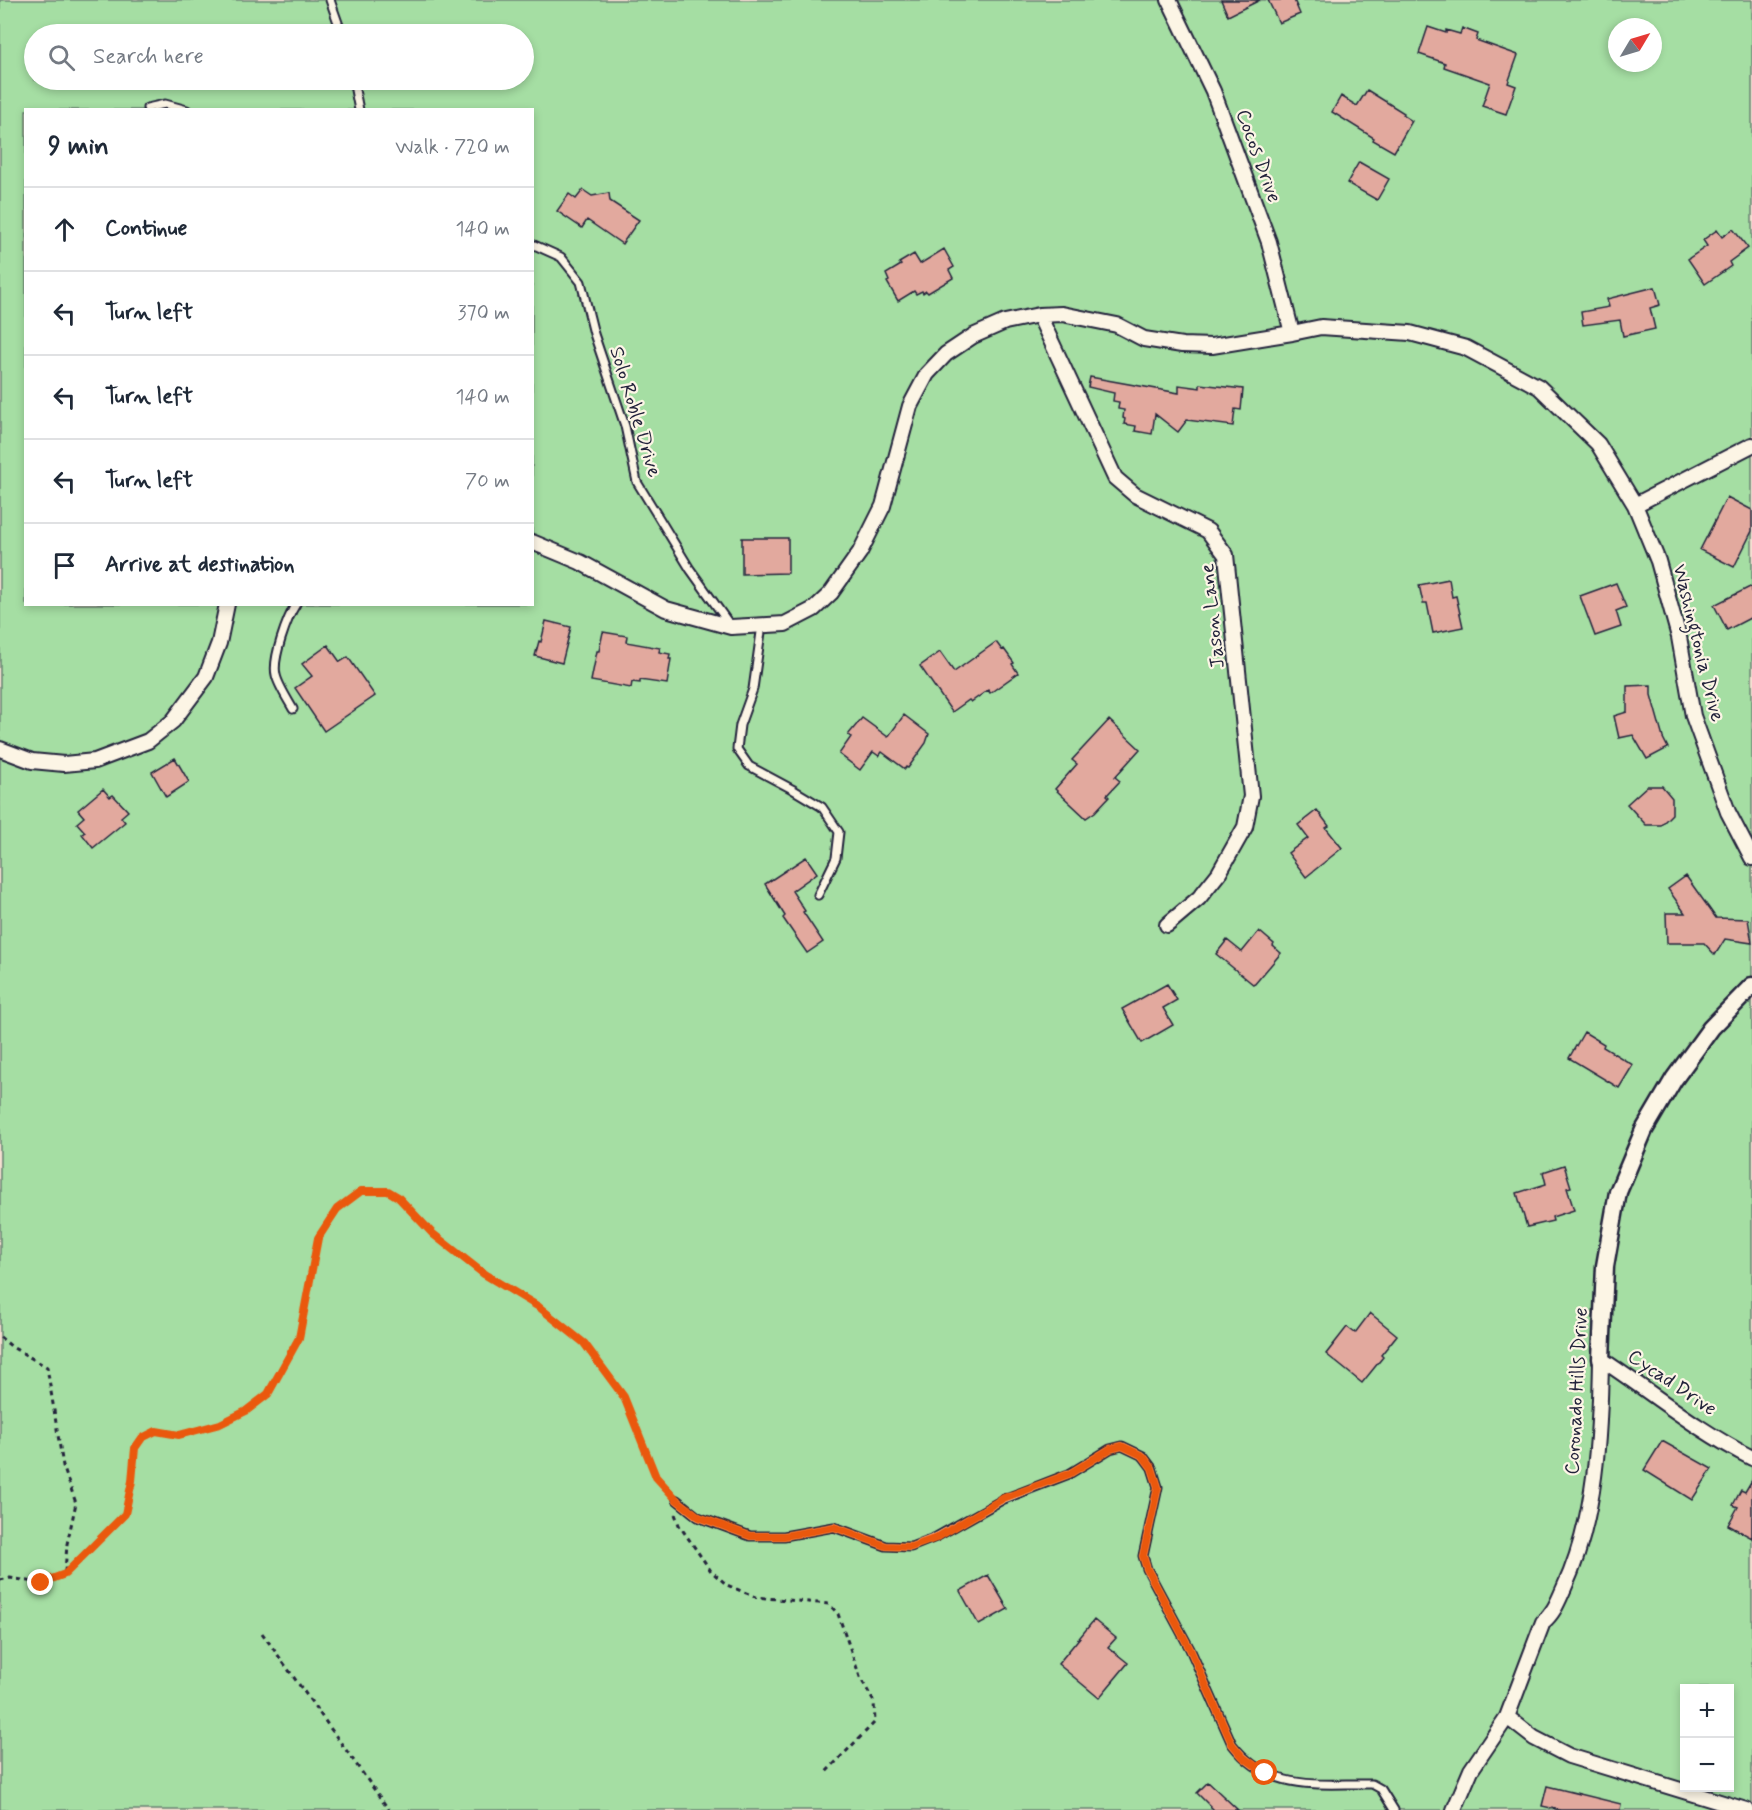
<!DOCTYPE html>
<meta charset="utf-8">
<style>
:root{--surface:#fff;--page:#f2f2f3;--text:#1f2937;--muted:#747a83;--line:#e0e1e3}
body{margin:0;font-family:Mynerve,sans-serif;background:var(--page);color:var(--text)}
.controls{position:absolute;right:18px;bottom:18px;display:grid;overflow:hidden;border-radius:0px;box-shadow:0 3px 9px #0003}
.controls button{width:54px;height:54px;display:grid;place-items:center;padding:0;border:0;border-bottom:2px solid var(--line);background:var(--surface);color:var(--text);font:30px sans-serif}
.compass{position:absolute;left:1608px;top:18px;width:54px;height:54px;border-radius:50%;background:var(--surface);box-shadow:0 3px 9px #0003;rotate:52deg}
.stop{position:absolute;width:18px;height:18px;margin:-14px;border:4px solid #ea580c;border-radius:50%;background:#fff}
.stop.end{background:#ea580c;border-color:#fff;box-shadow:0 2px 6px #0008}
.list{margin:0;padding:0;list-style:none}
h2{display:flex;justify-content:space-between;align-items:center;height:78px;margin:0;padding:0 24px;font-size:26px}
h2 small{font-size:20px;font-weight:400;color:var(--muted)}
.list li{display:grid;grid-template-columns:39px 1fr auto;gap:18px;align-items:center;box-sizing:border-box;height:84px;padding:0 24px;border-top:2px solid var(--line)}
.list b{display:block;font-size:22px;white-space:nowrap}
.list em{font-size:20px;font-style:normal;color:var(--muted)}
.icon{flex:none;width:33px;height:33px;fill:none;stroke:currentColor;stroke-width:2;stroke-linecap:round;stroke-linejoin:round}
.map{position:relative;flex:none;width:1752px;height:1810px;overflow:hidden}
.search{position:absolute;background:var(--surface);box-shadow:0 3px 9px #0003;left:24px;top:24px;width:510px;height:66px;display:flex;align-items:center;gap:15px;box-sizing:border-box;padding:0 21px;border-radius:33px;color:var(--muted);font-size:22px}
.panel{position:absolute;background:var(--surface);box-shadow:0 3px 9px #0003;left:24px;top:108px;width:510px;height:498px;border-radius:0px}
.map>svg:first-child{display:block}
.green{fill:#a5dea3;stroke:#64806f;stroke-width:1.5;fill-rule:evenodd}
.building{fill:#e2a99e;stroke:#22223b;stroke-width:1.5}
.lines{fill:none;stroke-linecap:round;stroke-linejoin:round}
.service-casing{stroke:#22223b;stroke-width:11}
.minor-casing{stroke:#22223b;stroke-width:18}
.tertiary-casing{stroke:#22223b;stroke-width:21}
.path{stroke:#22223b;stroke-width:3;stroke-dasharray:4.5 4.5;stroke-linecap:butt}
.service{stroke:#fcf5e5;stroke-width:7}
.minor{stroke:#fcf5e5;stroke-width:14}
.tertiary{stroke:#fcf5e5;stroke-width:16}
.route{stroke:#ea580c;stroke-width:8}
.labels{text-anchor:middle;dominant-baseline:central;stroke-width:4.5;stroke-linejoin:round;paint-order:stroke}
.street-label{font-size:20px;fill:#22223b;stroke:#fcf5e5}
</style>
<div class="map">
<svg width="1752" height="1810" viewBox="0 0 1752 1810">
<rect width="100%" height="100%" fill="#f4ded0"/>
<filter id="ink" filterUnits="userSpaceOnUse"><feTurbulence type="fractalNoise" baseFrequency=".0167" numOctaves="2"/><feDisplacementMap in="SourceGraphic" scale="12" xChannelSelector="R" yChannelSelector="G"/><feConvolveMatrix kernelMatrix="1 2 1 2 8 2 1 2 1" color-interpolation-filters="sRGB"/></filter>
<g filter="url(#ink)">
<path class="green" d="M0,0h1752v1810h-1752zM1617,27h36v36h-36zM34,34h490v46h-490zM26,110h506v494h-506zM1684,1688h46v100h-46z"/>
<path class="building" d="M1221,0h39l-32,16z
M1268,0h26l6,14 -21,9z
M1428,27l18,6v-3l14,4 2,-6 16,6 -2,6 42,15 -10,28 8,3 -10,28 -24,-8 8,-23 -46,-16 1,-4 -26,-9z
M1367,90l37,23 -1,2 9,6 -18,31 -21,-12 1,-2 -42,-26 9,-16 16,10z
M1359,162l30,17 -12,21 -30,-17z
M583,190l9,6 17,-3 1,8 29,19 -17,24 -35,-24 -5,8 -25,-17 12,-17 7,5z
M1733,229l15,19 -19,14 2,4 -26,18 -17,-25 19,-13 -4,-6 14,-10 5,7z
M944,249l10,18 -5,3 4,8 -25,15 -2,-2 -3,2 -1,-2 -6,3 -2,-3 -16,10 -11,-19 2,-1 -3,-7 15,-9 -2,-2 15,-9 6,10z
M1655,287l5,18 -10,3 5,21 -32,7 -3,-16 -37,5 -2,-13 28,-5 -2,-8z
M1090,377l89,16v-8l21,3v-4l43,5 -2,21 -6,-1 -2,17 -46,-6 -9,12 -23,-18 -3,20 -17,-3 1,-5 -12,-2 1,-5 -2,-1 1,-8 -6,-1 1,-7 -6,-1 1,-8 -26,-6z
M1727,497l25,13v21l-18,36 -34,-17z
M742,538h46v35l-46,1z
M1449,579l3,18 4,-1 7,31 -30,6 -6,-30h-4l-4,-18z
M1616,583l10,24 -10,4 5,16 -26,9 -15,-40z
M1752,586v31l-25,13 -13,-25z
M546,621l25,6 -9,36 -27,-7 4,-15 2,1z
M603,632l24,4 -1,6 34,6 -1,4 11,2 -1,5h2l-4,25 -27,-4v3l-8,-1 -1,6 -40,-7 6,-30h2z
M996,642l6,8 2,-1 10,14 -2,1 6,9 -28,20 -2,-3 -17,12 -2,-2 -17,12 -32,-46 20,-14 14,20z
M328,645l12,17 8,-5 27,39 -51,35 -29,-43 17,-12 -10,-12z
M1651,685v10l12,43 5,10 -21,11 -14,-24 -14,3 -5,-22 13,-4v-26z
M904,715l25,19 -3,9 -18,25 -2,-1 -1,2 -23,-17 -3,4 -6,-4 -13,18 -21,-16 12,-17 -3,-2 14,-17 26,19z
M1109,720l31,29 -25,28 5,4 -13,14 2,2 -14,15 -9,6 -31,-29 22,-25 -5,-4z
M175,758l14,24 -23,15 -14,-25z
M1647,786h15l10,12v16l-11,11h-15l-19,-21z
M103,789l7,8 3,-2 15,16 -7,6 4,5 -32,26 -11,-14 3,-2 -8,-9 7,-6 -6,-7z
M1317,810l12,16 -3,2 16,20 -36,29 -18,-24 20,-15 -10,-13z
M806,857l11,16 -25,18 13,20 -2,1 20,30 -16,11 -24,-35 2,-2 -20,-32z
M1686,876l30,42 32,1 4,24 -27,-4 -10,16 -11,-12h-37l-1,-30h19l-17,-24z
M1259,931l15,13 -1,2 8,7 -27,32 -38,-31 11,-14 15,12z
M1167,984l10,16 -14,8 10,17 -31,18 -20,-34z
M1584,1032l20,12 -1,3 30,18 -14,23 -50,-30z
M1564,1165l7,22 -4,1 7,22 -22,7 1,4 -26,6 -10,-34 29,-9 -3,-12z
M1370,1313l27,22 -16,20 2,2 -21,26 -36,-29 21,-27 8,6z
M1662,1441l50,28 -20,31 -48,-30z
M1752,1480v58l-24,-13 10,-18 -5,-2 8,-15 4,2z
M988,1575l20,34 -29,16 -19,-34z
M1094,1620l22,18 -8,9 20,16 -29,35 -41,-34z
M1208,1782l30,28h-24l-17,-17z
M1547,1786l74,18 -1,6h-60l-18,-4z"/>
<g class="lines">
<defs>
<path id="service" d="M330,0l12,34
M353,80l6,30
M147,108l18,-4 22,6
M532,244l29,13 20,25 13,52 31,92 12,56 53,87 40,56
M762,625l-9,64 -13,36 -3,24 12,17 43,23 30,18 17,25 -3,26 -18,37
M293,709c-5,-9 -15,-24 -17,-34 -4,-16 11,-57 20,-71
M677,1500l21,17 52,19h34l50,-9 52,19 25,1 25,-10 68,-38 65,-25 41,-25 12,-3 21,10 9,12 6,19 -15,69 4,13 43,80 42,95c38,49 85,39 140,40l9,5 13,21"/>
<path id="minor" d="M1169,0l44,91 56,151 23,91
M1039,315l76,163 20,17 73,36 18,24 25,241 -6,31 -26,46 -20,25 -32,27
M1635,505l117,-60
M532,542l48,20 86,47 65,18 54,-3 29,-15 17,-16 29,-41 23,-46 27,-100 17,-32 19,-20 27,-18 32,-14 34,-7 23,-1 55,11 27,14 38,6 30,1 80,-13 29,-6 89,6 56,15 73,39 59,57 37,61 23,56 21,76 14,79 35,96 24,46
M0,749l32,12 32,3 31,-3 53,-20 25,-20 33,-44 13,-34 8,-39
M1601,1359c50,33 97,72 151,99
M1507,1717l27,21 35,18 177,54
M1454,1810l17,-40 36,-53 36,-95c11,-9 15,-21 21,-34 32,-69 36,-154 37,-229"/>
<path id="tertiary" d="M1601,1359l4,-93 13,-74 26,-62 30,-51 37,-51 41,-42"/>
</defs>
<use href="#service" class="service-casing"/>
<use href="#minor" class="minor-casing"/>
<use href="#tertiary" class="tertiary-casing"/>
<path class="path" d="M0,1337l12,10 35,20 16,99 13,37 -9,41 -2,28
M675,1514l4,11 32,46 16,14 29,12 73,7 9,10 22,63 14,25 1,20 -49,50
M0,1580l10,-2 31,5 24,-9 60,-60 7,-33 3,-33 7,-10 14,-7 23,4 42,-12 25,-12 22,-17 31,-56 19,-100 19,-29 24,-18h27l10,6 35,37 51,40 55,33 45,36 40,54 32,80 13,14
M262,1633l127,177"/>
<use href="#service" class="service"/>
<use href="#minor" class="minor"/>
<use href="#tertiary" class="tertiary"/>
</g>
</g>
<g class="lines" filter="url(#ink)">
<path class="route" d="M41,1583l24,-9 60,-60 7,-33 3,-33 7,-10 14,-7 23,4 41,-11 26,-13 22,-17 31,-56 19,-100 19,-29 24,-18h27l10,6 35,37 51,40 55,33 45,36 40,54 32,80 21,23 22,17 51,19h34l50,-9 52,19 25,1 25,-9 68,-40 65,-24 41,-25 12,-3 21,10 9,12 6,19 -15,69 4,13 43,80 42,95 11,13 22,16"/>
</g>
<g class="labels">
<g class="street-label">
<text transform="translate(1258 156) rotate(70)">Cocos Drive</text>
<text transform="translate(635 412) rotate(73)">Solo Roble Drive</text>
<text transform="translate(1213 616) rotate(-96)">Jason Lane</text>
<text transform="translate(1698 643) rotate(76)">Washingtonia Drive</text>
<text transform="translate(1672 1383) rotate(34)">Cycad Drive</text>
<text transform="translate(1577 1391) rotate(-87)">Coronado Hills Drive</text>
</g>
</g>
</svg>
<div class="controls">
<button>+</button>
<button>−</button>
</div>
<svg class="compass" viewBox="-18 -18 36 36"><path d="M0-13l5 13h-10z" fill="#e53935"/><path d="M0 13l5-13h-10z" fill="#747a83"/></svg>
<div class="stop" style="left:1265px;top:1773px"></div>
<div class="stop end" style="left:41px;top:1583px"></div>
<div class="search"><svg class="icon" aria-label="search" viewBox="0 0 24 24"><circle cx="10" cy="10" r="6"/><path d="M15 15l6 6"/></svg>Search here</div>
<section class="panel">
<h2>9 min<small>Walk · 720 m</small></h2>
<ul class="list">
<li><svg class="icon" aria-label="ahead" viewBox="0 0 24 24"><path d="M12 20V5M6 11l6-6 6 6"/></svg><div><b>Continue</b></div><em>140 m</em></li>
<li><svg class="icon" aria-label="left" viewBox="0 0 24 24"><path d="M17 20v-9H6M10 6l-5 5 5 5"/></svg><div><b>Turn left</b></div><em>370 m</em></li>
<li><svg class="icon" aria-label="left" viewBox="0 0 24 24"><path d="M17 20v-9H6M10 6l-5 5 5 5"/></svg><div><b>Turn left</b></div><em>140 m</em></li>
<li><svg class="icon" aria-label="left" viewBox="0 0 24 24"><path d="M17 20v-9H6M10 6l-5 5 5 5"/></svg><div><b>Turn left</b></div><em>70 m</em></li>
<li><svg class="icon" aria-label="arrive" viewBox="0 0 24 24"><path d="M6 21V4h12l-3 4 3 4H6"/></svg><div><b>Arrive at destination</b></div></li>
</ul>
</section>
</div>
